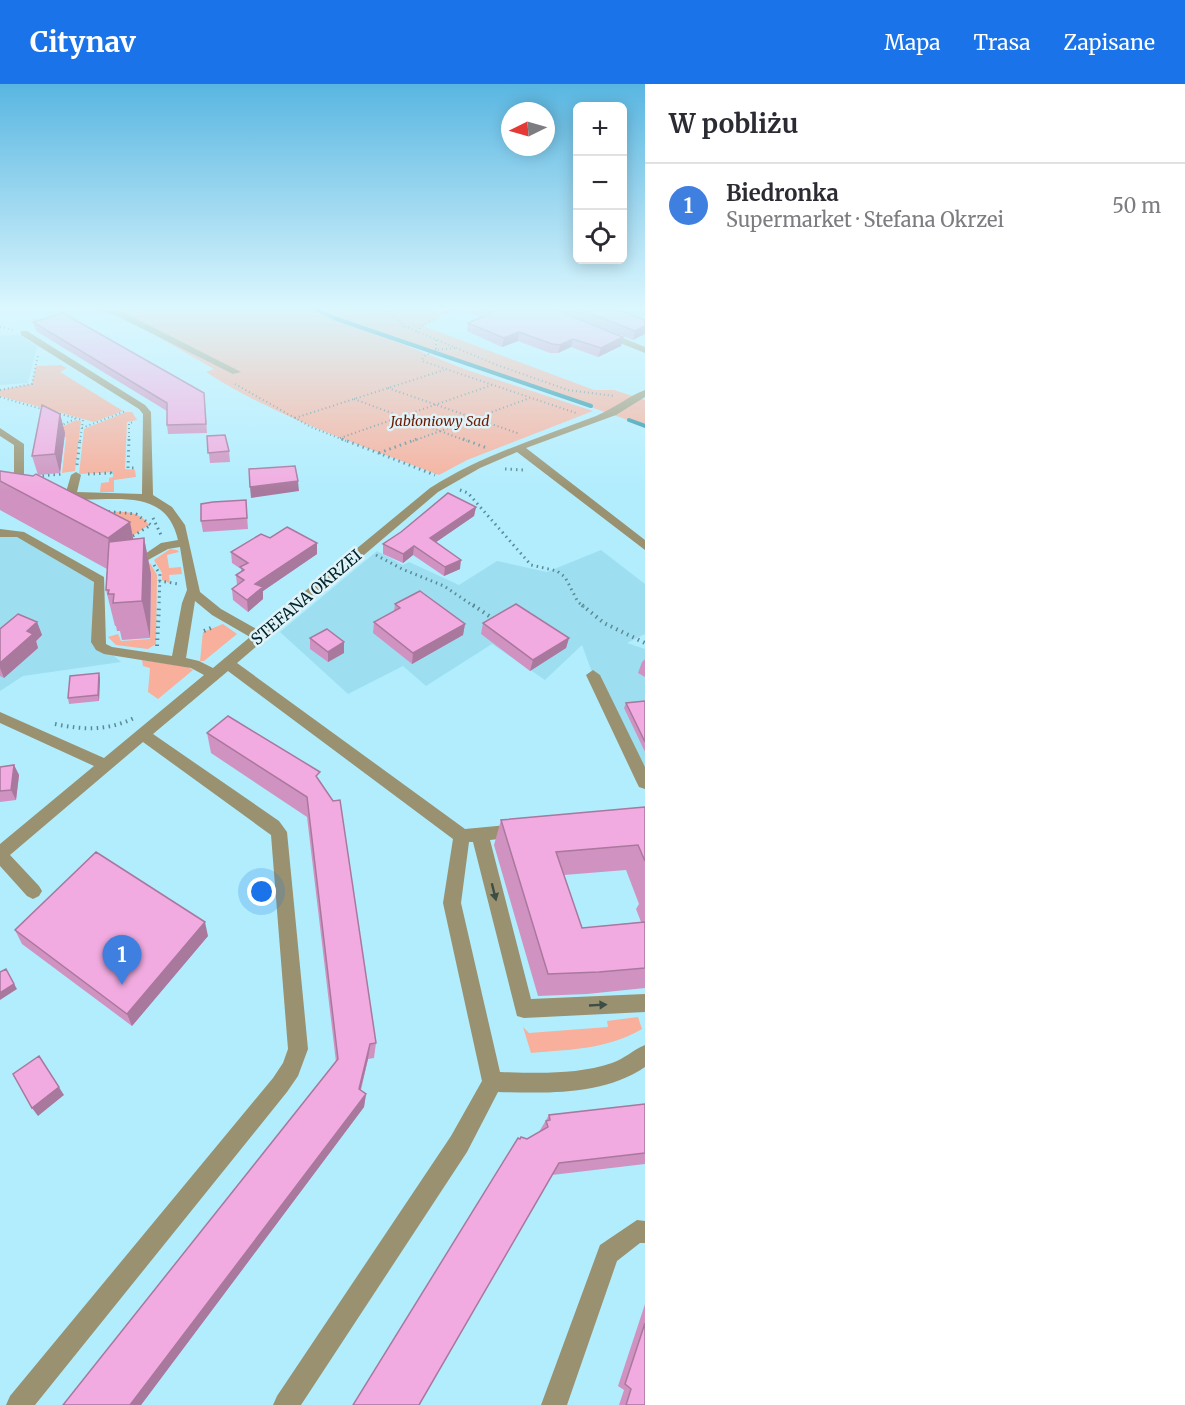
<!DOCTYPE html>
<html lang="pl">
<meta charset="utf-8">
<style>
:root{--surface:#fff;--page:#f7f7f7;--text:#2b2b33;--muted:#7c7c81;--line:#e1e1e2;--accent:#1a73e8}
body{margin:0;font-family:Merriweather,serif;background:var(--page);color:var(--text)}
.controls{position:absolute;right:18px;top:18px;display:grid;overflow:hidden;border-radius:9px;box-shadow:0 3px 15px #0003}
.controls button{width:54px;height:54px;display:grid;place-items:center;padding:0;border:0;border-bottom:2px solid var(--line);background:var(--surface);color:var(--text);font:30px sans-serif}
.compass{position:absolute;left:501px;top:18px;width:54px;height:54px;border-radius:50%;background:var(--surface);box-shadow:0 3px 15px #0003;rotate:265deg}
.you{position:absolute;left:262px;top:808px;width:21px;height:21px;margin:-15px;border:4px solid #fff;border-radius:50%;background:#1a73e8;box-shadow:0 0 0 9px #1a73e833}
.badge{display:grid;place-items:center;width:39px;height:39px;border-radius:50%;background:var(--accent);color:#fff;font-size:20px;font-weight:700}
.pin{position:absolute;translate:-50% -50px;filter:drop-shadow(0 2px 3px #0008)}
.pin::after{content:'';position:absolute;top:32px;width:21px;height:18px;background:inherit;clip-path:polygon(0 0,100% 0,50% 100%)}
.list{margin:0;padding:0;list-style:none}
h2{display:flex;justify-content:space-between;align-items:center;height:78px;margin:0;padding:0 24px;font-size:26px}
h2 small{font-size:20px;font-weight:400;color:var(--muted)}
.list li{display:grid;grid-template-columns:39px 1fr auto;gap:18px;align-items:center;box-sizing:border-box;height:84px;padding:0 24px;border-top:2px solid var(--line)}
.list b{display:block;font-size:22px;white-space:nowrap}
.list p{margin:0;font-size:20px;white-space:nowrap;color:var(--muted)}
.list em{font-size:20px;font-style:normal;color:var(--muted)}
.icon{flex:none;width:33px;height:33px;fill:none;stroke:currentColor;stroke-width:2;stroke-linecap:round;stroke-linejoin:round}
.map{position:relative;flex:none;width:645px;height:1321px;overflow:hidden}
header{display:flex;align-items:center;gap:36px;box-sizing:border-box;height:84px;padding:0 30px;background:var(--accent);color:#fff}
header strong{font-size:28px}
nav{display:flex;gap:33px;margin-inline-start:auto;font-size:21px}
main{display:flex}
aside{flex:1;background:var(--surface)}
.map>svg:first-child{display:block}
.built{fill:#9ddff0}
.green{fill:#f8af9b}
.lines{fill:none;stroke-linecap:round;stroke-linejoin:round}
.stream{stroke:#198ca3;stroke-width:4}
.path-far2{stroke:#5b8a96;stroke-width:2;stroke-dasharray:1 3;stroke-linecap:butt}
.path-far1{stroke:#5b8a96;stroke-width:3;stroke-dasharray:1.5 4;stroke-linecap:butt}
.path{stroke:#5b8a96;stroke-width:4;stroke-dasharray:1.5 4.5;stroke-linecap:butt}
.minor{fill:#99916f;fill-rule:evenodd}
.wall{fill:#d093c1;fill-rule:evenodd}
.shaded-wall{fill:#a9789d}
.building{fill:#f2abe0;stroke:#a9789d;stroke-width:1.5}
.oneway{fill:#3d4e46}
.labels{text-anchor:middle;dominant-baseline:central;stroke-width:5;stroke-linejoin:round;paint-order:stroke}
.far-park-label{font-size:14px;font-style:italic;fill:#6c1800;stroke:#dff3f8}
.street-label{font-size:16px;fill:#00222a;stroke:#dff3f8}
</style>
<header>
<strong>Citynav</strong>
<nav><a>Mapa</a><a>Trasa</a><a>Zapisane</a></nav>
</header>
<main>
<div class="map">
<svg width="645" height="1321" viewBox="0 0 645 1321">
<rect width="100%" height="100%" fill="#b1edfd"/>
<path class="built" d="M18,251l19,11 -9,37 -28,2v-49z
M0,449h9l88,44 1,65 23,20 -98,14 -23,15z
M601,466l44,34v50l-18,9 18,6v134l-52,-108 -11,-30 -37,35 -53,-36 -66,42 -23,-20 -55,28 -68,-62 97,-81 26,14 6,-3 50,23 38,-24 50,11z"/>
<path class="green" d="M82,223h342l23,7 -24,12 171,64h20l31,10v26l-290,-101 109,44 129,42 -126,49 -28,15c-79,-30 -162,-57 -233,-103l8,-3 -91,-52z
M61,281l6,3 -7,4 63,39 -29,11 -94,-26v-6l32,-6 4,-18z
M126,328h6l5,8 -10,2 -2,47 10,1 1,7 -22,3v12h-14l1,-9 8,-1v-4l4,-1v-5l-34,2 5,-45z
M76,336l5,1 -6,50 -13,2 4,-36h-5l-5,-7z
M104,428c17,0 34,-3 45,13l-23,15z
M170,465l7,1 2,2 -12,3 2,13 12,-1 1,7 -13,1 1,8 -8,-3v-7l-8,-13z
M150,479l7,12 -1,69 -8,5 -32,-4 -8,-8 10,-3 3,7 29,-2 1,-64 -10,-4z
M223,540l14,10 -33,27h-4l3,-29z
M142,576l46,7 5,3 -35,29 -10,-7 2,-24 -7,-2z
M638,933l4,12c-37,21 -70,20 -111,24l-8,-26 6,6 79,-6 -1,-6z"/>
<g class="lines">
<path class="stream" d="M311,223l23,11 257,88
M629,336l16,6"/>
<path class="path-far2" d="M360,223c12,8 26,9 38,0
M390,228l14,14 93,39 71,25 46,6
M0,243l14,3
M417,248l6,-7 13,-7
M436,256v10l20,-2
M436,266l-13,7 -1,4 154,52
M235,300l76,43 35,14
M388,304l132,46
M0,306l32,-6 6,-29
M0,313l45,13
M354,315l113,42
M56,329l27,7 -3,21
M295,334l149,-48
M60,342l15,-7
M82,344l44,-17
M340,354l152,-53
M129,357v-18l5,-1
M413,357l117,-43"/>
<path class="path-far1" d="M129,355l-1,29h7
M342,355l93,36
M463,355l24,9
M379,369l38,-14
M77,381l3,-26
M505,385l19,1
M88,390l23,-1v4
M37,392l26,-2
M460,406l8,3 63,72 26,6 8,6 13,25 6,5
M103,427l33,3 15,11 -23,14
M153,434l8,17
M376,471l26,14 42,17 31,21
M154,481l6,9 -1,33
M159,497l20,3"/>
<path class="path" d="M473,521l22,15
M582,521l22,18 41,20
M204,547l9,-4
M157,562l2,-41
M55,640c28,6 53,7 79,-6"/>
<path class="minor" d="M73,223h9l-5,3z
M90,223h14l19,5 118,60 -8,2 -116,-58z
M452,223h14l-21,7 -4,-2z
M636,223h9v5z
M21,247h6l118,74 6,7 2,83 19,12 13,18 15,67 21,17 37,21 172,-142c52,-33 109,-50 166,-72 17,-7 33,-20 49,-26v7l-29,18 -90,33 119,92v10l-128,-98 -37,16 -42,24 -201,171 228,166 53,-5 6,2 2,5 -2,5 -34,4 41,159 114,-5v18l-121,6 -7,-2 -44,-174h-4l-8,61 39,169c37,1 76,3 112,-9 12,-4 21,-13 33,-18v22c-43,29 -98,26 -147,25l-31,60 -166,253h-28l4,-9 174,-260 31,-55 -39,-178 10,-64 -225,-168 -75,63 126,87 8,11 21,217 -10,27 -11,16 -252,313h-29l4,-9 263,-318 10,-15 5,-14 -17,-214 -128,-93 -133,113 29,31 3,5 -3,5 -6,3 -6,-3 -27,-30v-22l94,-78 -94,-43v-11l104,46 100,-83 -13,-7 -87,-14 -8,-4 -5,-8 3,-60 -77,-45h-17v-8l24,3 80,45 2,67 6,3 60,9 10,-53 5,-13 -7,-43 -12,2 -20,11 -6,-4 19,-13 17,-3c-14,-61 -77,-33 -122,-43l-2,-2 2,-2 10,-1 5,-17 5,-3 5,3 -4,17 65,2 1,-80 -4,-5 -118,-74zM195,517l17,14 38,22 -37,31 -14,-7 -13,-3z
M600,247h6l39,16v6l-45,-18z
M0,344l24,16v34l9,11 -1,2h-8l-10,-13v-33l-14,-9z
M593,586l7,5 45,92v22l-6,-2 -2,-4 -51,-108z
M637,1136l8,1v22h-5l-23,18 -50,144h-26l59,-160z"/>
</g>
<path class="wall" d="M472,223h77l74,30 -2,9 -23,11 -27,-10 -13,6h-8l-32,-12 -16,6 -35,-16 1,-8 12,-6 -8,-3z
M551,223h61l33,13 -12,20z
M33,238l171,71 3,40 -39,1 -1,-9v-14l-131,-80z
M60,330l5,19 -5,40 -22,2 -6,-19z
M207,352l22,15 1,11 -20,1z
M0,387l133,68 11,-1 7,36 -1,64 -28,2 -2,-9h-3l-1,-5h-1l-9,-36 1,-21 -107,-59z
M246,416l2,29 -45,3 -2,-11z
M476,423l-2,9 -38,26 24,27 -16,7 -31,-21 -10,8 -20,-9v-10z
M270,454l47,16 -54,37v8l-15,13 -15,-12 -1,-11 5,-4 -1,-10 5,-3v-3l-9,-6 -1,-11z
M395,520l70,20 -2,11 -51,29 -39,-31 1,-11 20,-11z
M37,538l5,13 -6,6 2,7 -34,30 -4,-2v-47z
M483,539l86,15 -3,10 -36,23 -49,-37z
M310,554l34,4v11l-16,9 -18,-13z
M645,575v18l-7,-4 4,-11z
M100,594l-1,23 -30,3 -1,-6z
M645,617v51l-21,-44 2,-5z
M207,649l113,48 56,262 -2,15 -6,1 -7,31 5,4 -2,13 -223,298h-78l273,-343 -29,-245 -96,-64z
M14,681l5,10 -3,25 -16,2v-35z
M645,723v181l-58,6 -49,2 -44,-151 7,-25zM626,786l13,34 -3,5 5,13 -59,6 -18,-53z
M15,846l193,6 -76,90 -110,-82z
M645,1020v60l-93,11 -32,-36h7l12,-7 10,-17z
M645,1220v101h-26l5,-15 -6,-4z"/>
<path class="shaded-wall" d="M645,242v8l-12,6 2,-9z
M519,248l-1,9 -16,6 2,-9z
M623,253l-2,9 -23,11 3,-9z
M573,255l-2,8 -13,6 2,-8z
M60,330l5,19 -5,40 -5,-19z
M298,397l1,10 -48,7 -1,-11z
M476,423l-2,9 -45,31 1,-9z
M130,438l7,36 -20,16 -9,-36z
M144,454l7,36 -1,64 -8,-37z
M317,459v11l-54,37v8l-15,13 -1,-12 8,-16z
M414,462l-1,9 -10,8v-9z
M461,476l-1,9 -16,7 1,-9z
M37,538l5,13 -6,6 2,7 -34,30 -4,-10v-5l27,-32z
M465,540l-2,11 -51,29 1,-11z
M569,554l-3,10 -36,23 3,-11z
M344,558v11l-16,9v-10z
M99,589l1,5 -1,23 -1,-6z
M14,681l5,10 -3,25 -5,-10z
M205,838l3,14 -76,90 -5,-12z
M8,889l9,16 -17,11v-7z
M370,960l-2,15 -11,44 2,-14z
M39,972l25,39 -26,21 -6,-8z
M366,1010l-2,13 -223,298h-11z"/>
<path class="building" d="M478,223h71l74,30 -22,11 -28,-9 -13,6 -8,-1 -33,-12 -15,6 -36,-15 24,-10z
M574,223h38l33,13v6l-10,5z
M63,229l141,80 2,31 -39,1v-22l-134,-81z
M42,321l18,9 -5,40 -23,2z
M225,351l4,16 -21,2 -1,-17z
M295,382l3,15 -48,6 -1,-18z
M0,387l33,5 3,-2 94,48 -22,16 -108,-57z
M448,409l28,14 -46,31 31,22 -16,7 -31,-21 -11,8 -20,-10 18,-12z
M246,416l1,18 -46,3v-17l12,-2z
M287,443l30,16 -62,41 8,3 -16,13 -15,-11 12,-9 -8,-5 8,-5 -4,-3 8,-4 -17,-11 30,-18 9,4z
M144,454l-2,63 -29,2 1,-9h-6l1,-4h-3l3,-48z
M420,507l45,33 -52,29 -39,-31 26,-14 -5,-4z
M516,520l53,34 -36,22 -50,-37z
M18,530l19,8 -10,9 6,3 -33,29v-34z
M327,545l17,13 -16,10 -18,-14z
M99,589l-1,22 -30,3 2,-22z
M645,617v41l-19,-39z
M228,632l92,56 -4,4 17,25 7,-1 36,243 -6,1 -11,45 7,5 -236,311h-67l275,-346 -31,-262 -100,-64z
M14,681l-3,25 -11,1v-24z
M645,723v54l-7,-16 -82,7 26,76 63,-6v46l-46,4 -51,2 -47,-154z
M96,768l109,70 -78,92 -112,-84z
M6,885l8,15 -14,9v-21z
M39,972l20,31 -27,21 -19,-34z
M645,1020v49l-86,10 -140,242h-66l165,-267 2,1 1,-2 6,2 21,-12 -2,-6 4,-1 -1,-5z
M645,1239v82h-19l5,-16 -6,-5z"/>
<defs><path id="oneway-solid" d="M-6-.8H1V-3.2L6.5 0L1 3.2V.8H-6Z" transform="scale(1.5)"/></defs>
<g class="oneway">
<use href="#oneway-solid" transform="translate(494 808) rotate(76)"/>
<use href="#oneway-solid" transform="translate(598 921) rotate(-3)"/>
</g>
<linearGradient id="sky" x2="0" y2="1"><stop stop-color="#59b6e1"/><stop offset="0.55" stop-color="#dcf7fe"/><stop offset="1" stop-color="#dcf7fe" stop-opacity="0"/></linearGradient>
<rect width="645" height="408" fill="url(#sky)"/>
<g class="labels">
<g class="far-park-label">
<text x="440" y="337">Jabłoniowy Sad</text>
</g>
<g class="street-label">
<text transform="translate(306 513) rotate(-40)">STEFANA OKRZEI</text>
</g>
</g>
</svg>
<div class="controls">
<button>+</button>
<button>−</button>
<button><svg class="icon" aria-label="locate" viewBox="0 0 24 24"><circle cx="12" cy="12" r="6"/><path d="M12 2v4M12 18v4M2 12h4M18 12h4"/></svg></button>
</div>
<svg class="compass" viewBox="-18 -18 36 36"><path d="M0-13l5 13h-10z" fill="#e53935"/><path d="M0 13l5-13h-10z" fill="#7c7c81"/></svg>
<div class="you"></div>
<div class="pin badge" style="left:122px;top:901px;background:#3f7fe0">1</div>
</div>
<aside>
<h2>W pobliżu<small></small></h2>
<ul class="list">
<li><span class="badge" style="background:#3f7fe0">1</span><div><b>Biedronka</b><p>Supermarket · Stefana Okrzei</p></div><em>50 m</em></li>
</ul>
</aside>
</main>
